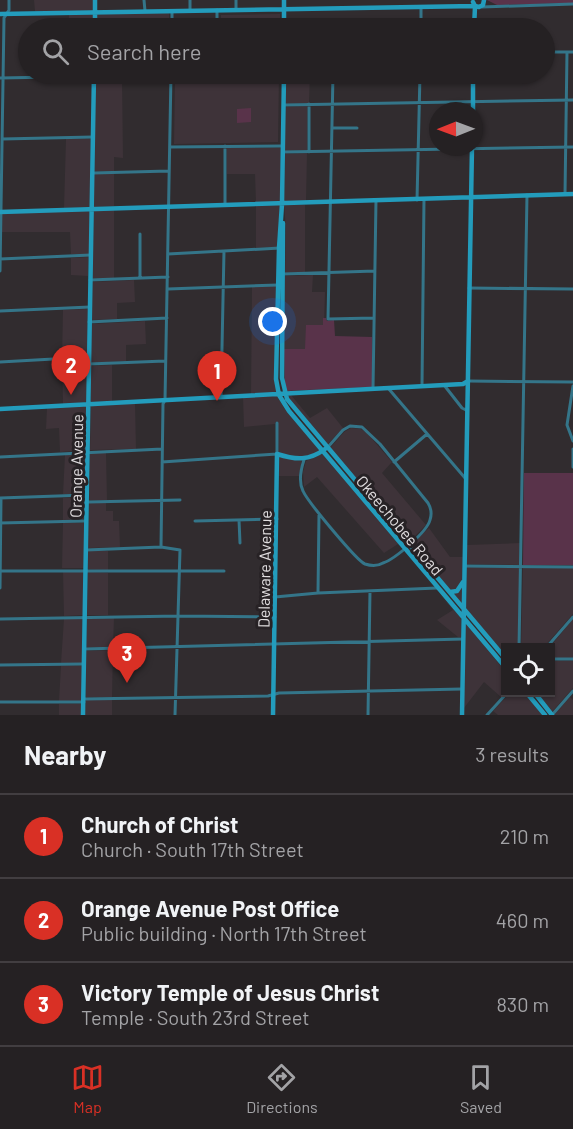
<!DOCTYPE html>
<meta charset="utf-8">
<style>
:root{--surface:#252123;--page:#312e30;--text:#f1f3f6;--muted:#a3a3a6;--line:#423e41;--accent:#d93025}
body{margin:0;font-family:Barlow,sans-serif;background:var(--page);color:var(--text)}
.controls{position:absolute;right:18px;bottom:18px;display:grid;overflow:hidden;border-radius:0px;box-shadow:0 2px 4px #0004}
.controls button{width:54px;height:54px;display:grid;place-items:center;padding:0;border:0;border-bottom:2px solid var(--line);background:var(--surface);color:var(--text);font:30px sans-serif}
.compass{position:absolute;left:429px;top:102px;width:54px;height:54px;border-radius:50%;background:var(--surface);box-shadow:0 2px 4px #0004;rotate:269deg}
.you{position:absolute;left:273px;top:322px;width:21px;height:21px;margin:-15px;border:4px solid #fff;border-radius:50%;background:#1a73e8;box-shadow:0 0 0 9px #1a73e833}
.badge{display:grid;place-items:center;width:39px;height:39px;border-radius:50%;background:var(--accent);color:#fff;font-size:20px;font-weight:700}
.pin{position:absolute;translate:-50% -50px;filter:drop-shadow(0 2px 3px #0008)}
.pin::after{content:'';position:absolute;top:32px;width:21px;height:18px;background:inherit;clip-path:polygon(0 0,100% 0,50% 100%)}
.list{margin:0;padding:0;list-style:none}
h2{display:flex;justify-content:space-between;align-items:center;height:78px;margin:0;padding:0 24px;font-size:26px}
h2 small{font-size:20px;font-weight:400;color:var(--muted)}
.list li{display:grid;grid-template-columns:39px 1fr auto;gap:18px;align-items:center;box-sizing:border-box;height:84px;padding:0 24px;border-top:2px solid var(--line)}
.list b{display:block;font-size:22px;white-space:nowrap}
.list p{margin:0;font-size:20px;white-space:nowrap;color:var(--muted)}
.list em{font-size:20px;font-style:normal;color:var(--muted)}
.icon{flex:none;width:33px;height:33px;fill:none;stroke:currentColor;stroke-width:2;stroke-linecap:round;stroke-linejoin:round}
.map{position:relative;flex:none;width:573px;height:715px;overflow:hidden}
.search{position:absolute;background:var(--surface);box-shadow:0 2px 4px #0004;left:18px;right:18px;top:18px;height:66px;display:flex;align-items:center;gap:15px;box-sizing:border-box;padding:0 21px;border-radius:33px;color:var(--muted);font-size:22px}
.sheet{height:330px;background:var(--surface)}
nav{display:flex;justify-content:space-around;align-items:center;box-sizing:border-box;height:84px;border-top:2px solid var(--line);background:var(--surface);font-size:16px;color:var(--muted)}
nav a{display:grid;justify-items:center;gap:3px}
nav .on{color:var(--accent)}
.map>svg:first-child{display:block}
.built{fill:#3e3339}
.green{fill:#59334a}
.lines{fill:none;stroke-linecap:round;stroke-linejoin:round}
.street{stroke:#347589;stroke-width:3}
.secondary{stroke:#239cbc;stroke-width:4.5}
.labels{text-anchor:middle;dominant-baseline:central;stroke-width:6;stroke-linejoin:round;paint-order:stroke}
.street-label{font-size:16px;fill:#e0dddf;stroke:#272225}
</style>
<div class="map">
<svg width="573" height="715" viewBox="0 0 573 715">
<rect width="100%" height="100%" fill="#312c2f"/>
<path class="built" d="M34,0h59v11h-58z
M169,13v15h-73l1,-14z
M69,14h24v14h-24z
M280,14v14h-59v-13z
M220,74h59l-1,68 -104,2 1,-65 45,-1z
M286,74h24l-1,29 -24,1z
M96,78h26l1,80 -9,-1v14h-20z
M307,106v44l-22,1v-44z
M66,139h25l-1,68 -26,1z
M227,148h54l-1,54 -24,1 -1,-29h-28z
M307,153l-1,48 -22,1 1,-48z
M94,174h20v32l-20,1z
M280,205l-3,42 -21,1v-42z
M284,205h21v67l-20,1 1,-44z
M90,210l-1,44h-18l-1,-22h-68v-19z
M94,210h20v68h-22z
M89,257l-1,19 -17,-1v-17z
M313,275l-1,17h13l-1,33 -19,24h-21l1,-73z
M134,280l1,22 -18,1v16l-26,1 1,-38z
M276,286l1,107 -26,1 1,-107z
M88,309l-1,46 -25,2 1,-47z
M145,321l1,23 -20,1v16l-35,2v-39z
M87,359v43l-24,2 -1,-44z
M112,365v36l-21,1v-36z
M291,395l19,23 17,-10 16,20 -16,17 -34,-40 -6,-9z
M277,396l10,16 34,39 -17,7 -25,-5 -1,-31h-3v2l-31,3 -1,-30z
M135,403l1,46 -46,1 1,-45z
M87,406l-1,44 -26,2 -1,-24 -13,1 1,-21z
M351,428l10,1 6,4 25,29 -10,11 44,52 -17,17 -79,-94 14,-16z
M90,453h16l1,47h-18z
M323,453l79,95 -4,-4 -14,9 -67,-76 -13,10 -1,-15 3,-11z
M86,454v40h-23l2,-39z
M279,457l23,4 -3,15h-20z
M86,497l-1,22 -22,1v-22z
M89,503h17v8h7v10h6l1,26 -32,1z
M63,523h22l-1,45h-22z
M429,528l21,29h13l-1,49 -51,-62z
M520,543l-1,22 -52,-1v-19z
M88,551h20v19l-20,-1z
M467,567l53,1 -2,79 -12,1 -1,9 -39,-47z
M523,568h50v46l-29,33 -23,1z
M63,571h21l-1,44 -19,1z
M88,572l20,1v42h-21z
M436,590l25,28v19h-3l-21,-17 16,-10z
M114,618l-1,29h-27l1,-28z
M64,619h19l-1,44h-21z
M573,619v39h-22l-1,-10h-1z
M465,622l40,49 1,21 -5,5 -17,-15 -20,26z
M113,650l-1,47h-26v-46z
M551,661h22v27l-21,24 -16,-19 14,-1z
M61,666h21v35h-23z
M510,693h14l19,22h-45l-5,-4z
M570,697l3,3v15h-19z
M86,700h26v15h-27z
M59,704h23v11h-23z"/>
<path class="green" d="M487,0h86v3l-76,2z
M251,108v14l-14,1v-14z
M323,318h3l1,3 7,-1 1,16 37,1v50l-87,4 -1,-42h21l1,-24h17z
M524,473h49v92h-50z"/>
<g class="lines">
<path class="street" d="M144,0l1,11
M190,0v10
M236,0v10
M482,7l91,-3
M217,10v18
M172,28v-17
M421,28v-21
M544,52h29
M333,74l-5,245 46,-1
M0,78l217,-4
M309,104v48
M284,105l289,-5
M332,128h25
M2,139l91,-2
M170,147l112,-1
M283,152l290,-5
M93,173l76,-2
M565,194l2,-142
M417,200l3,-126
M225,205v-59
M168,254l112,-6
M0,259l91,-4
M0,271l4,-253 5,-8v-10
M283,274l92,-3
M140,278v-44
M90,280l78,-3
M469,288l104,1
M168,289l110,-4
M0,311l90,-4
M89,322l78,-4
M0,362l89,-5
M89,364l76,-3
M468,381l105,1
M444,385l18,23 4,2
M422,386l2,-187
M573,386l-6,39 6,16
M388,388l77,90
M373,389l3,-189
M221,396l3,-145
M0,457l162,-8
M304,460c-3,9 -6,21 -1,31 5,11 54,70 62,73 6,2 13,2 18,-1 12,-4 44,-31 47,-43 2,-6 1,-12 -2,-17l-48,-59 -18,-17 -12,-1 -7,4 -15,17
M162,462l115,-8v-31
M394,462l33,-28
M573,467v-18
M0,498l86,-3
M88,502l92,-2
M239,520l1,23
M195,521l82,-2
M0,523l85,-2
M161,547l2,-143 2,-4 6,-326
M86,550l75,-3 19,3 -5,165
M465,566l108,1
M0,571h224
M0,588l1,-90
M318,592l1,-77
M275,597l43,-4 119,-5
M0,619l179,-3 96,1
M519,648l8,-453
M546,648l27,-31
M84,649l379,-10
M550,659h23
M0,665l84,-1
M84,699l184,-3 11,-3 183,-4
M0,702h84
M368,715l2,-124
M487,715l21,-23
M552,715l21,-24"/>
<path class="secondary" d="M473,2l2,4 4,1 4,-2 1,-5
M0,14l475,-8
M95,28v-28
M284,28v-28
M474,28l1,-21
M284,74l-2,130 -3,44 -3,131 3,16 10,16 217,257
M473,111v-37
M0,212l573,-18
M283,223l-1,155 5,21 219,260
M0,409l463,-25 5,-3
M450,592l7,-1 6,-9
M526,692l19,23
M534,692l18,23
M83,715l11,-641
M273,715l4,-261c19,6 32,7 48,-5
M462,715l10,-568"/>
</g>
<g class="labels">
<g class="street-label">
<text transform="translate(76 466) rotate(-89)">Orange Avenue</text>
<text transform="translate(400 525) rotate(50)">Okeechobee Road</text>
<text transform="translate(264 569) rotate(-89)">Delaware Avenue</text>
</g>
</g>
</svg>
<div class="controls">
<button><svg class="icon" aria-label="locate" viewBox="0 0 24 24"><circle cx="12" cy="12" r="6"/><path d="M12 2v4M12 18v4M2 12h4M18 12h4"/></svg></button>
</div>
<svg class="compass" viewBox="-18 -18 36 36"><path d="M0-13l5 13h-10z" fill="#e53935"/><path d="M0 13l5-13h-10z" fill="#a3a3a6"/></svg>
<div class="you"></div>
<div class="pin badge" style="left:217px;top:401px">1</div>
<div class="pin badge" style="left:71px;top:395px">2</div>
<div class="pin badge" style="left:127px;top:683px">3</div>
<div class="search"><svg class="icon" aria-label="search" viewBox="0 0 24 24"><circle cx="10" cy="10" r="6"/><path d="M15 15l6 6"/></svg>Search here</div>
</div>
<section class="sheet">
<h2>Nearby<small>3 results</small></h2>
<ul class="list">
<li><span class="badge">1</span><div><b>Church of Christ</b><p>Church · South 17th Street</p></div><em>210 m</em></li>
<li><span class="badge">2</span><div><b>Orange Avenue Post Office</b><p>Public building · North 17th Street</p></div><em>460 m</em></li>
<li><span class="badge">3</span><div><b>Victory Temple of Jesus Christ</b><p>Temple · South 23rd Street</p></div><em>830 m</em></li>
</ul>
</section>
<nav>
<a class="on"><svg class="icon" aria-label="map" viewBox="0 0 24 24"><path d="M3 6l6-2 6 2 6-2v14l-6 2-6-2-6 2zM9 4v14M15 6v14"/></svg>Map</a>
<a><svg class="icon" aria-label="directions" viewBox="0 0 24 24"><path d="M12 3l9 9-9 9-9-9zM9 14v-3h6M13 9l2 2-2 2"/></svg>Directions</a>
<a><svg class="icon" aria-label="saved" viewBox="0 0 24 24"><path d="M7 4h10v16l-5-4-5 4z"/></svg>Saved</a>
</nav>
